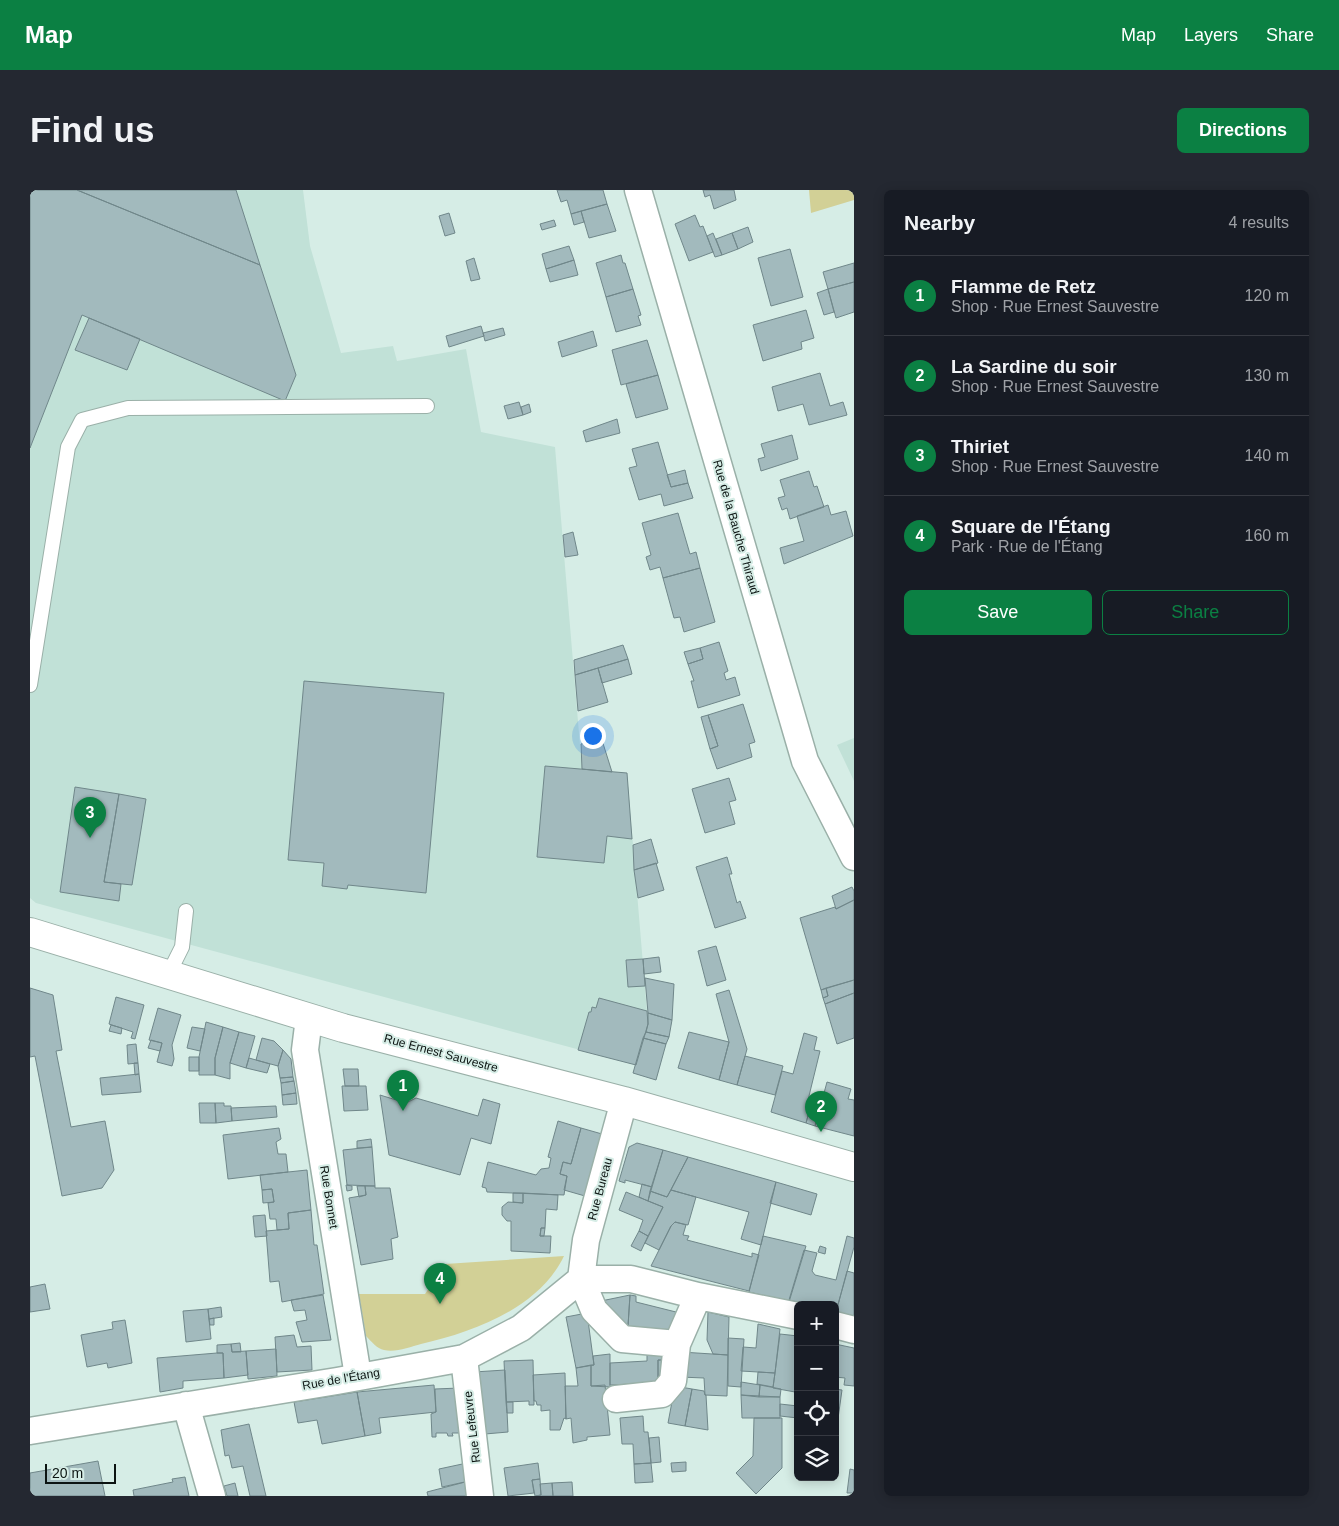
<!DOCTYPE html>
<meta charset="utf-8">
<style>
:root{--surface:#171b24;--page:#242831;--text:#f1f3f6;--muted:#9ea1a6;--line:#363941;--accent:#0b8043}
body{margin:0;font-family:Arial,sans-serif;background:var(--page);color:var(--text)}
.controls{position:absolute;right:15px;bottom:15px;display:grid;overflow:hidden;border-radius:8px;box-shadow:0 2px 12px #0003}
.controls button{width:45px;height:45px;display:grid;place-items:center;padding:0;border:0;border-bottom:1px solid var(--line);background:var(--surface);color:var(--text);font:25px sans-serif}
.scale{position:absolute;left:15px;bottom:12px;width:71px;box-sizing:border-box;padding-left:5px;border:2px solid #0c1412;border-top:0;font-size:14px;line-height:18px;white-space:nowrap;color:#0c1412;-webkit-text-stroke:4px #d6ede6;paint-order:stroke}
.you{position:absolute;left:562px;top:545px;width:18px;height:18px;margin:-12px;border:4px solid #fff;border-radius:50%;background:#1a73e8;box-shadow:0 0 0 8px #1a73e833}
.badge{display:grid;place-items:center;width:32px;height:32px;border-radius:50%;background:var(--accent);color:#fff;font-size:16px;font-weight:700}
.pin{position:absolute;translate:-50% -41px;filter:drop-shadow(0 1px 2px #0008)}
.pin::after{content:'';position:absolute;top:26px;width:18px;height:15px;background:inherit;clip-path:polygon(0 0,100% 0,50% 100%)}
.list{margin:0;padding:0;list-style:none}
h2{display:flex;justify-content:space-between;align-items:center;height:65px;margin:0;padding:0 20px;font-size:21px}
h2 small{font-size:16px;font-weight:400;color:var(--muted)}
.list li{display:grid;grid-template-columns:32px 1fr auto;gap:15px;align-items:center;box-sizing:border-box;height:80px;padding:0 20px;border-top:1px solid var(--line)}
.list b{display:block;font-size:19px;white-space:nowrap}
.list p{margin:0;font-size:16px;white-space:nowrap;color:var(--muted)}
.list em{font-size:16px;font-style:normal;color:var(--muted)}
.actions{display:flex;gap:10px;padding:15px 20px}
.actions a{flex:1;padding:11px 0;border:1px solid var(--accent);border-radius:8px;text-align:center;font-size:18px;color:var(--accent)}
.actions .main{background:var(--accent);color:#fff}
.icon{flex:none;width:28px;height:28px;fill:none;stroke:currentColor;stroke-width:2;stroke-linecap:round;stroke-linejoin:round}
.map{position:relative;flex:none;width:824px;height:1306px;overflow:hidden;border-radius:8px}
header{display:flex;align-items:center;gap:30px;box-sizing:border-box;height:70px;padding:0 25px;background:var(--accent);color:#fff}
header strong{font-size:24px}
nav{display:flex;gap:28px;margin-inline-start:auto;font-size:18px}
.intro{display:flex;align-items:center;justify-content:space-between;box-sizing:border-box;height:120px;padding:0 30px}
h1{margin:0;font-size:35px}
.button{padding:12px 22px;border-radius:8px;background:var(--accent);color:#fff;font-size:18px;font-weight:700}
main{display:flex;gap:30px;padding:0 30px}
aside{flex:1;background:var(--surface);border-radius:8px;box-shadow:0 2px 12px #0003}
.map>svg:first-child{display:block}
.built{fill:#c1e1d7}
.green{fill:#d2d096}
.building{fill:#a2babd;stroke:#70878a}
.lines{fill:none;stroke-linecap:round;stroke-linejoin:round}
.service-casing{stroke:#9ab0a8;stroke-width:16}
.minor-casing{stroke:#9ab0a8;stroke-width:29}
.secondary-casing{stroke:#9ab0a8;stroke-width:30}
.service{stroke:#fff;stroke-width:14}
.minor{stroke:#fff;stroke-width:26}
.secondary{stroke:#fff;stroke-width:28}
.labels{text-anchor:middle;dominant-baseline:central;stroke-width:4;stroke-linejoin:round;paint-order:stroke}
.street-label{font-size:12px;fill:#0c1412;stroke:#d6ede6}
</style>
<header>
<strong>Map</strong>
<nav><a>Map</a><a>Layers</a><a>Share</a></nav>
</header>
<div class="intro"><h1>Find us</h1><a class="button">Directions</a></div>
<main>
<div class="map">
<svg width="824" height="1306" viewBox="0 0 824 1306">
<rect width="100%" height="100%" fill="#d6ede6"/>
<path class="built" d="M0,0h273l7,56 31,107 52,-7 4,15 69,-12 15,83 74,15 27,322 45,4 21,251 -12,41 -600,-162 -6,-5z
M824,548v43l-17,-36z"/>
<path class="green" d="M779,0h45v10l-43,13z
M534,1066c-25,52 -90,76 -143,88 -11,3 -26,9 -37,6 -7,-1 -13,-9 -18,-14l-7,-42h66l20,-30z"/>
<path class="building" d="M0,0h47l183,75 36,110 -11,26 -203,-86 -52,133z
M47,0h159l24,75z
M527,0h46l4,14 -36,10 -4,-14 -6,2z
M673,0h31l2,10 -22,9 -4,-14 -5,2z
M577,14l9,27 -27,7 -8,-27z
M551,21l3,11 -10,3 -3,-11z
M419,23l6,20 -10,3 -6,-20z
M665,25l5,12 3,-1 10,26 -24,9 -14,-37z
M524,30l2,6 -14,4 -2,-6z
M718,37l5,15 -15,7 -6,-16z
M683,43l9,22 -7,2 -8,-21z
M702,43l6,16 -16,6 -6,-16z
M539,56l5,14 -28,9 -4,-15z
M760,59l13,48 -32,9 -13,-48z
M591,65l2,8h2l8,26 -27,8 -10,-34z
M444,68l6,21 -9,2 -5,-20z
M544,70l4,15 -28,7 -4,-13z
M824,73v19l-26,7 -5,-17z
M824,92v30l-18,6 -8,-29z
M603,99l8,26 -3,1 3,9 -25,7 -10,-35z
M798,99l6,23 -10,3 -7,-22z
M776,120l8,28 -13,4 1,7 -39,12 -10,-36z
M59,128l51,21 -13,31 -52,-20z
M451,136l3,10 -35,11 -3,-11z
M473,138l2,7 -20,6 -2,-8z
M563,141l4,15 -35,11 -4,-15z
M617,150l11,35 -37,10 -9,-35z
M790,183l10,33 13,-4 4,13 -38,10 -6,-21 -25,7 -6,-24z
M628,185l10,34 -32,9 -10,-34z
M489,212l4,13 -15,4 -4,-13z
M499,214l2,8 -8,3 -2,-8z
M587,229l3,14 -34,9 -3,-11z
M762,245l6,24 -37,12 -3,-12 7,-2 -4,-13z
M628,252l13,45 17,-4 5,15 -29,8 -3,-12 -22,6 -10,-32 8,-2 -5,-17z
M655,280l3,13 -17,4 -4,-12z
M779,281l5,16 3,-1 7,21 -34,12 -3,-11 -5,2 -4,-12 7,-2 -5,-16z
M798,315l3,10 15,-4 7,25 -69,28 -4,-16 24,-7 -7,-25z
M648,323l12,41 6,-2 4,16 -37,10 -3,-11 -10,3 -4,-13 5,-2 -9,-32z
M543,342l5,23 -13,2 -2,-22z
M670,378l15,54 -31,10 -4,-15 -6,1 -11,-40z
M689,452l9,29 -4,2 2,7 9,-3 5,18 -42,13 -7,-27h3l-6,-17 15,-5 -3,-11z
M593,455l5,14 -53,16 -1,-15z
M670,458l3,11 -15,5 -4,-12z
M598,469l4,15 -30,9 -4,-15z
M568,478l10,34 -30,9 -3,-36z
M274,491l140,12 -18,200 -78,-8 -1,4 -25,-3 2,-23 -36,-3z
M713,514l12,38 -6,2 3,13 -35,12 -7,-20 8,-3 -10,-31z
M678,525l10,31 -8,3 -9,-32z
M571,547l11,35 -30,-3 -1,-25z
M515,576l82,7 5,66 -25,-3 -3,27 -67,-6z
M699,588l7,22 -7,2 6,22 -30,9 -13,-44z
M45,597l44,7 -15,88 17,2 -2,17 -59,-9z
M89,604l27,5 -14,86 -28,-3z
M621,649l7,24 -24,7 -1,-25z
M697,667l5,17h-3l8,29 3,-2 6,17 -31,10 -19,-61z
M626,673l8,27 -26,8 -4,-28z
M822,697l2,4v9l-18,9 -4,-13z
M824,710v80l-33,10 -21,-72 35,-11 1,2z
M686,756l10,34 -19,6 -9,-35z
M629,767l2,15 -17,2 -1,-15z
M613,769l2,27 -17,1 -2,-27z
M615,788l29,6 -2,36 -24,-7z
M824,790v13l-29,11 -2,-6 5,-2 -2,-8z
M0,798l23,7 9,55 -6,1 15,76 34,-6 9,49 -12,18 -40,8 -27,-140 -5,1z
M796,798l2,8 -5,2 -2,-8z
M699,800l18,59 -10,36 -18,-5 10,-38 -13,-48z
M824,803v45l-17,6 -12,-40z
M86,807l28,8 -9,34 -4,-1 2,-6 -24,-8z
M569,808l48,13 1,13 -12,41 -58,-15 11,-38h2l1,-5 4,1z
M128,818l23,7 -9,30 2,14 -2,7 -15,-4 5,-19 -13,-3z
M618,823l24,7 -3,17 -23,-5 2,-8z
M176,832l17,5 -8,31v17h-16v-18z
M81,835l11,3 -1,6 -12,-3z
M162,837l13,2 -5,22 -13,-3z
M193,837l16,5 -9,31v16l-15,-4v-17z
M209,842l16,4 -9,32 -16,-5z
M616,842l23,5 -3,7 -23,-6z
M659,842l40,10 -10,38 -41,-12z
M774,843l13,4 -3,13 6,1 -12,49 4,1 -6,22 -35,-11 11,-41 11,3z
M232,848l12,3 9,9 -5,16 -22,-6z
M613,848l23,6 -10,36 -23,-7z
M121,850l11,3 -2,8 -12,-3z
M106,854l2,19 -10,1 -1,-19z
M253,860l8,9 2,18 -13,1 -2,-12z
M715,866l38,10 -8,29 -38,-10z
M159,867h10v14h-10z
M219,868l21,6 -3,9 -21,-5z
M104,873h4l1,11 -4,1z
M313,879h15l1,17h-14z
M109,884l2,18 -39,3 -2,-17z
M263,887l1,4 -13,2 -1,-5z
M264,891l2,12 -14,2 -1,-12z
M797,892l24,7 -3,10 6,1v36l-39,-10z
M312,896h24l2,24 -24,1z
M266,903l1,11 -14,1 -1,-10z
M350,905l26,8 10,-5 62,18 5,-17 17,5 -9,40 -20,-6 -11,37 -71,-20z
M782,911l9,2 -6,23 -9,-3z
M169,913h16l1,20h-16z
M185,913h9v3h7l1,15 -16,2z
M246,916l1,11 -45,4 -1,-13z
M528,931l23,7 -10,36 -8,-2 -3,12 7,2 -3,19 -77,-3 -1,-4 -4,-1 6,-25 48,13 5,-6 8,-1 2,-10 -3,-1z
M249,938l2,11 -5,3 2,12h8l2,18 -60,7 -5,-44z
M551,938l21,6 -17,62 -21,-6 3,-14 -7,-2 3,-12 8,2z
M341,949l1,8 -15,1v-7z
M607,953l26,7 -11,37 -27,-7v3l-6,-2 10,-34z
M342,957l3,39 -28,-1 -4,-35z
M633,960l25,7 -21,40 -17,-6z
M658,967l88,25 -15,63 -20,-6 8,-27 -78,-22z
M277,980l4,40 -23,3 1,16 -12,1 -1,-11h-6l-2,-16 6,-1 -2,-13 -10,1 -2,-15z
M746,992l41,12 -6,21 -41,-12z
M612,994l10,3 -4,14 -9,-4z
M316,995l6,1v4l-5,1z
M327,996h8l1,9 -7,2z
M335,996h10v2h15l8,49 -7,2 2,20 -32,6 -12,-67 17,-3z
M242,999l2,13 -11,1 -1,-13z
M641,1000l25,7 -8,28 -13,-3 -4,4 -12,24 -14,-7 18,-36 -15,-6 2,-10 17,6z
M596,1002l37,15 -15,29 -9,-5 4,-11 -24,-10z
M483,1003h10v10l-10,-1z
M493,1003l35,2 -1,15 -11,-1 -1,19h-4l-1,8h11l-1,17 -39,-2v-30h-4l-5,-6v-8l6,-5 15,1z
M281,1020l3,35h3l7,49 -42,8 -3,-21 -9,1 -4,-51 23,-2 -1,-16z
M235,1025l2,21 -12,1 -2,-21z
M645,1032l11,3 -3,10 6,1 -2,4 65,17v-4l7,2 -10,36 -98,-25 20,-40z
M511,1038h4l-1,8h-4z
M609,1041l9,5 -7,15 -10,-5z
M733,1046l43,10 -17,56 -40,-10z
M817,1046l7,2v9l-18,65 -1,-7h-26l-20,-5 15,-50 13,3 -5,18 3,4 21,5z
M790,1056l6,2 -1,6 -7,-2z
M817,1081l7,2v43l-18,-4z
M15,1094l5,25 -20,3v-25z
M293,1105l8,45 -29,2 -6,-20 11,-2 -2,-10 -11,1 -3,-11z
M600,1105l-2,31 -27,-25z
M600,1105l6,1v6l44,11 -8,24 -44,-11z
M191,1117l1,10 -13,2 -1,-10z
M178,1119l3,30 -25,3 -3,-31z
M678,1122l21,5 -1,38 -15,-1 -6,-14z
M557,1123l7,52 -18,3 -10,-51z
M184,1128v7h-4l-1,-6z
M95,1130l7,43 -24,5 -1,-5 -20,4 -6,-32 32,-6 -1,-7z
M728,1134l22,5 -5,44 -34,-2 2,-24 13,1z
M750,1144l18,2 -3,56 -22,-4z
M264,1145l3,12 14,-1 1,24 -35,2 -2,-35z
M698,1148l16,1 -3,48 -13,-1z
M210,1153l1,9h-9l-1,-8z
M201,1154l1,8 14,-1 2,24 -24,3 -1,-25h-6v-8z
M805,1154l19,4v38l-10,-1 1,-7 -10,-1z
M246,1159l1,27 -29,3 -2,-28z
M636,1162l1,8h-9v23l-48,2v-22l37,-2v-8z
M651,1162l47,3 -1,41 -22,-1 -1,-17 -24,-1z
M187,1163h6l1,25 -41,3v7l-23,4 -3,-34z
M580,1164v33l-19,-1v-21h3l-1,-9z
M503,1170l1,45h-5v-4l-23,1 -2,-41z
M628,1170h13l-13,23z
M561,1175v21l14,-1 5,50 -23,2v3l-14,3 -2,-25 -5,1 -1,-33h13l-2,-18z
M475,1180l3,62 -23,2 -11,-62z
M728,1182l17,1 -2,14 -16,-3z
M535,1183l1,46 -2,-1 -4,12h-10v-20l-9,1v-6h-4l-1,-4h-2l-1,-26z
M711,1192l19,3 -1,12 -18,-2z
M404,1195l2,27 -57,6 2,15 -16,3 -8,-44z
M730,1195l21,4 -1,8h-21z
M645,1196l17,3 -7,37 -17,-3z
M429,1198l5,45h-12l1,3h-5l-1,-3h-11v4h-4l-1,-23 5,-2 -1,-23z
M662,1199l12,2 1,4h1l2,35 -23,-4z
M805,1199l7,1 -6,43h-1z
M327,1202l8,44 -43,8 -5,-24 -19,3 -4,-21z
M711,1205l39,2v21h-38z
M476,1212h7v11h-6z
M750,1214l18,2v12l-18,-2z
M613,1226l1,16h4l3,31 -17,1 -1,-20h-11l-2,-26z
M724,1228h28v50l-26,26 -20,-21 17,-17z
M219,1234l17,72h-16l-7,-30 -11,2 -3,-13 -4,1 -4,-26z
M629,1247l2,25 -10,1 -2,-25z
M68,1271l7,35h-75v-23z
M656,1272v9l-14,1 -1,-9z
M437,1273l2,18 -27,6 -3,-18z
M508,1273l2,16 -8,1 2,13 -26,3 -4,-28z
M621,1273l2,19 -18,1 -1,-19z
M820,1279l4,1v23h-7z
M155,1287l4,19h-55l-1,-6 40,-8 -1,-3z
M510,1289l1,16 -6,1 -3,-16z
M439,1291l2,15h-43l-1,-4z
M542,1292l1,14h-20l-1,-13z
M205,1293l3,13h-11l-3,-10z
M522,1293l1,13h-17l5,-1 -1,-11z"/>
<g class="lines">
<defs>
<path id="service" d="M0,495l38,-238 14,-27 46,-12 299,-2
M138,785l14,-28 4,-36"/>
<path id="minor" d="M608,0l167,571 49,96
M279,828l-4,32 53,326
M805,1135l19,5
M647,1154l21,-48
M434,1168l16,138
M586,1209l46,-5 11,-13 4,-37 -55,-5 -28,-29 -13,-31 5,-39 38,-139
M156,1215l26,91
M0,1241l307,-50 127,-23 57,-30 60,-49h50l67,17 100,20"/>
<path id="secondary" d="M0,742l313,96 281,73 230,66"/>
</defs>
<use href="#service" class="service-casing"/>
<use href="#minor" class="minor-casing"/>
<use href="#secondary" class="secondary-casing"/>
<use href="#service" class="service"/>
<use href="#minor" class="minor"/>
<use href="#secondary" class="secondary"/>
</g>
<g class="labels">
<g class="street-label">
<text transform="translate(706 337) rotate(74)">Rue de la Bauche Thiraud</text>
<text transform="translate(411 863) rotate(15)">Rue Ernest Sauvestre</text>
<text transform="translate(570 999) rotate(-75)">Rue Bureau</text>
<text transform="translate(299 1007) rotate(81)">Rue Bonnet</text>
<text transform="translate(311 1189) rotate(-10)">Rue de l'Étang</text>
<text transform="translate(442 1237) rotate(-97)">Rue Lefeuvre</text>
</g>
</g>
</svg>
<div class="controls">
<button>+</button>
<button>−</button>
<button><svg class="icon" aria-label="locate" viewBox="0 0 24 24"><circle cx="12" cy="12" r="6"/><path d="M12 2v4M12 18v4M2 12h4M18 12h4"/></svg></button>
<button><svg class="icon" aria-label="layers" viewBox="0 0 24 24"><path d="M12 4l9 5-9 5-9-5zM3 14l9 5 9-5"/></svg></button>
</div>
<div class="scale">20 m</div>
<div class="you"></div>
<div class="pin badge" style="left:373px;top:921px">1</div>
<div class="pin badge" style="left:791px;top:942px">2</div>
<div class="pin badge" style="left:60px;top:648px">3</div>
<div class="pin badge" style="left:410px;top:1114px">4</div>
</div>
<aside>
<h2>Nearby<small>4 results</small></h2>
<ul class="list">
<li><span class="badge">1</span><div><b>Flamme de Retz</b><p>Shop · Rue Ernest Sauvestre</p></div><em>120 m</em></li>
<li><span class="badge">2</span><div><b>La Sardine du soir</b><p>Shop · Rue Ernest Sauvestre</p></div><em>130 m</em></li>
<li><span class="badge">3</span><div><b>Thiriet</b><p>Shop · Rue Ernest Sauvestre</p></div><em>140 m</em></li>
<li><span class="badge">4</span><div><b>Square de l'Étang</b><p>Park · Rue de l'Étang</p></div><em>160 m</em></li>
</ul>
<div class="actions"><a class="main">Save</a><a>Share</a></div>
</aside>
</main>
